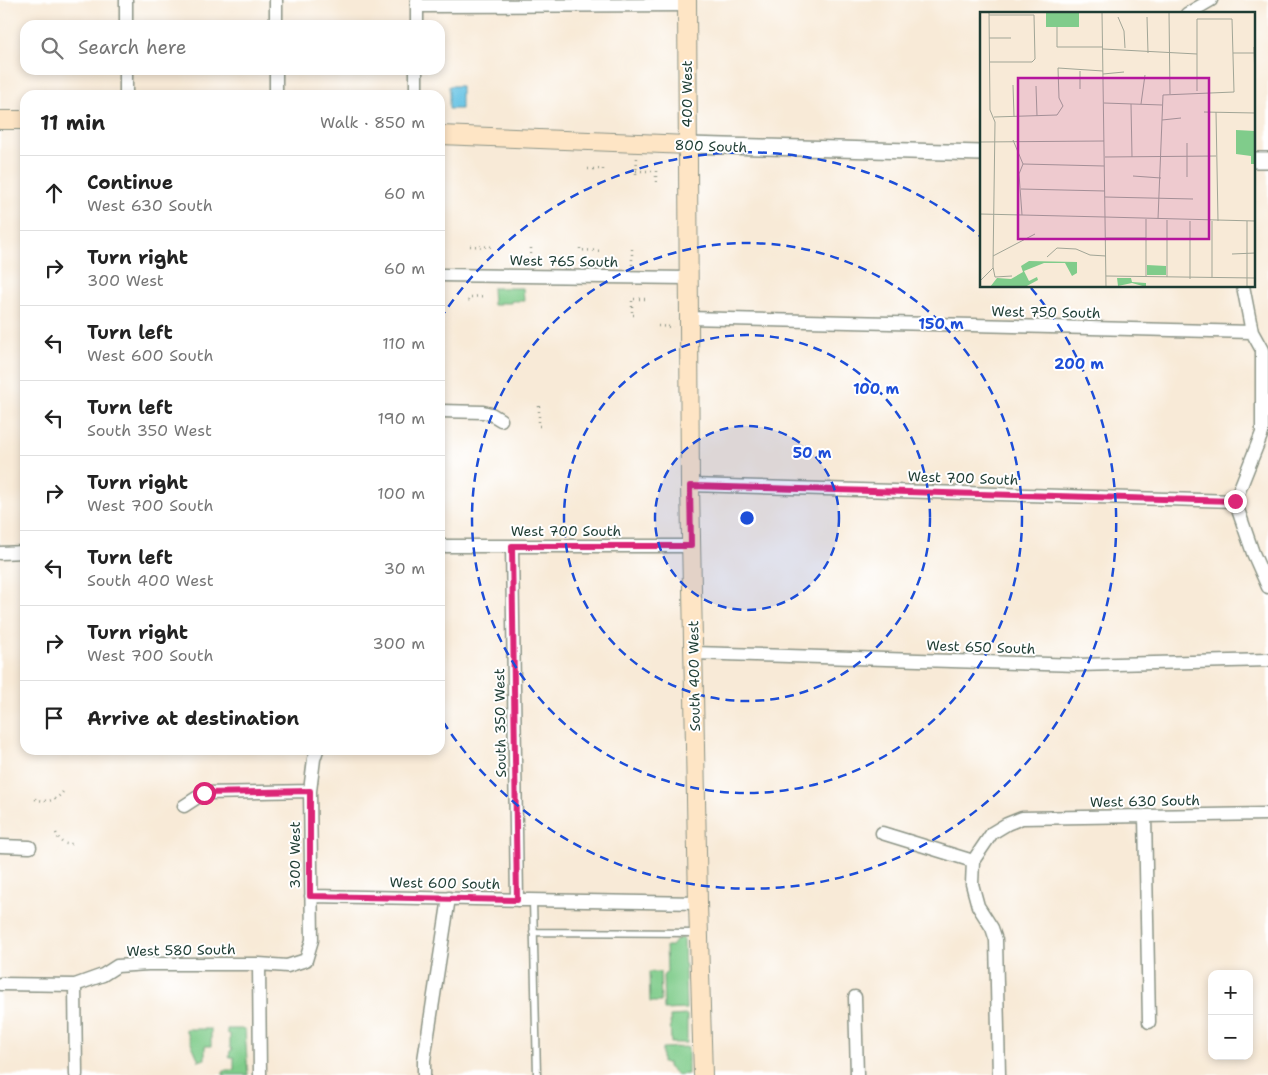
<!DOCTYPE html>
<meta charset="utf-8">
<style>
:root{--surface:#fff;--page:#f2f2f2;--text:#222;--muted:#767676;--line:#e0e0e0}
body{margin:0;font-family:"Shantell Sans",sans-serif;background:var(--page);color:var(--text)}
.controls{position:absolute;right:15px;bottom:15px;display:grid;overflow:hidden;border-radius:10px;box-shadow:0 2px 8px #0003}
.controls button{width:45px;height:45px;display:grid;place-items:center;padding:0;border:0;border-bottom:1px solid var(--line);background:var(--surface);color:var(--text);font:25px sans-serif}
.stop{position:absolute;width:15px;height:15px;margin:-11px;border:4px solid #db2777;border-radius:50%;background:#fff}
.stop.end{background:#db2777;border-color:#fff;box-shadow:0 1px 5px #0008}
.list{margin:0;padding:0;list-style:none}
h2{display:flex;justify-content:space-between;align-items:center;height:65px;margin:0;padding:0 20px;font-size:21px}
h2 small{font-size:16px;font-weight:400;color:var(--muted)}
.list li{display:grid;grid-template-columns:32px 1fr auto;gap:15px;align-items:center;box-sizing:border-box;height:75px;padding:0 20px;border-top:1px solid var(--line)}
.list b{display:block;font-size:19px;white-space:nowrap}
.list p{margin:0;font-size:16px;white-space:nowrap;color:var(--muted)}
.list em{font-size:16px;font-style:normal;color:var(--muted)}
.icon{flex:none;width:28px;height:28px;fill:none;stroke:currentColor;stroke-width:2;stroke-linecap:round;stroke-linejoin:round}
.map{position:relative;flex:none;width:1268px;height:1075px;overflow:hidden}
.search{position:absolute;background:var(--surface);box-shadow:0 2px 8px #0003;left:20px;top:20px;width:425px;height:55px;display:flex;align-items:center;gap:12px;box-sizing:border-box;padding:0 18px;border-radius:15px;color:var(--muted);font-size:19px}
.panel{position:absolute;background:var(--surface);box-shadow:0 2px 8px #0003;left:20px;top:90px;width:425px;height:665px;border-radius:15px}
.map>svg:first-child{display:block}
.green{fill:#80cc8b;stroke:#508460}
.water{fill:#66c3e4;stroke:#42808c}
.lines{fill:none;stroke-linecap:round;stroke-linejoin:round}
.service-casing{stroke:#8c9486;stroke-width:9}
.minor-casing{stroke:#8c9486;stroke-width:15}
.tertiary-casing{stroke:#8c9486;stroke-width:18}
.secondary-casing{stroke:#8c9486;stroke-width:20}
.path{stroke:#8c9486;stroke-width:2.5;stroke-dasharray:1 4;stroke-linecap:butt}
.service{stroke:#fff;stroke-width:6}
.minor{stroke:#fff;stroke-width:12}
.tertiary{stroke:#fff;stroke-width:15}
.secondary{stroke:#fee5c5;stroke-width:18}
.route{stroke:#db2777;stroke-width:6}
.ring{fill:none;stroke:#1d4ed8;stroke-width:2.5;stroke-dasharray:9 6}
.labels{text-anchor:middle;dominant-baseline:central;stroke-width:4;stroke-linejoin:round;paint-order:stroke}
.street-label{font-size:14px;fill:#1f3d34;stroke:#fff}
.inset-road{fill:none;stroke:#a1a596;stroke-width:1}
.view{fill:#b5179e;fill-opacity:0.15;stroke:#b5179e;stroke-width:2.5}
.inset-edge{fill:none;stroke:#1f3d34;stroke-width:2.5}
.centre{fill:#1d4ed8;stroke:#fff;stroke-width:2.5}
.ring-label{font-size:15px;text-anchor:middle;font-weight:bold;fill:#1d4ed8;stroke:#fff;stroke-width:4;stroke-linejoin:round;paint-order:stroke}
</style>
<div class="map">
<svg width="1268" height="1075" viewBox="0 0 1268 1075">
<rect width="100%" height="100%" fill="#fff"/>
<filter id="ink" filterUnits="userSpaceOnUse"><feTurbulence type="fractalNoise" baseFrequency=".02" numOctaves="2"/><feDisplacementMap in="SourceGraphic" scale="10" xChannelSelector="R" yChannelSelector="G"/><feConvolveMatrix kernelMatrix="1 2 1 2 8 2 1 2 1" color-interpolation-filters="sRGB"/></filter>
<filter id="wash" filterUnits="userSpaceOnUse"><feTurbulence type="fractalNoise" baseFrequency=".0096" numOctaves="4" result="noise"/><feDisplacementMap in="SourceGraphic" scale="20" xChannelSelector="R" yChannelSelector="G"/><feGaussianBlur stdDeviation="1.12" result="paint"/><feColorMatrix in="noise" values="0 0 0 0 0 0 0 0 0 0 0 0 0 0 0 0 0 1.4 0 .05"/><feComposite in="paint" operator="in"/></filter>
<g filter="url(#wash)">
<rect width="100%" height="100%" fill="#f8ead7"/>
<path class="green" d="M492,288h31l1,13h-13v2h-12v2h-6z
M680,938l4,1 2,70 -22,1 -1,-34 4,-5 -1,-25h5l6,-7z
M649,972h11l1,30h-11z
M687,1015v28h-16l-1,-27z
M185,1029h26v17h-6v13l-6,2z
M227,1029h18l3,46h-25v-3l3,-2h8v-13h-5l1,-6h1l1,-2 -2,-1v-14l-3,-1z
M688,1047v27l-11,1 -9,-8v-4h-6v-15z"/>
<path class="water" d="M449,86h12v23h-12z"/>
</g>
<g filter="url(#ink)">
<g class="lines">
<defs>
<path id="service" d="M533,900l4,175
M533,932l165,1"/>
<path id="minor" d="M126,0v25
M276,0v25
M417,6l270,-1
M1187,14l24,-14
M417,25v-25
M126,70v25
M276,70v25
M416,95v-25
M440,275l248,3
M1243,286l9,46 10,18v83l-27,68 18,52 15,34
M688,318l564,14
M440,411l43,1 8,2 10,6
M690,485l545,16
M440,546h251
M512,546l5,354
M0,553l25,-1
M694,653l384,12 190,-5
M184,806l20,-13 106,-2
M1145,816l4,206
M882,833l91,28
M0,846l30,1
M311,896l387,7
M259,964l1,111
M0,984l75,1 28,-10 14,-9 31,-2h111l28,2 19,-6 6,-20 -2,-149 4,-32 3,-9
M75,985l1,90
M855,997l2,78
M424,1075v-15l25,-162
M999,1075l-3,-135 -4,-12 -14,-22 -6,-22 1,-23 19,-28 15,-9 15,-6 246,-4"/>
<path id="tertiary" d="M688,145l294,8
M1254,160h14"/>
<path id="secondary" d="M687,0l3,485 8,418 5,172
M0,120h25
M440,135l248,10"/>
</defs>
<use href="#service" class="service-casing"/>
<use href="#minor" class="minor-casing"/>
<use href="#tertiary" class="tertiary-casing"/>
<use href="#secondary" class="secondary-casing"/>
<path class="path" d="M588,169h15v2
M636,171h20v13
M636,174l1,-17
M470,246l25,1
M580,248v2l23,1
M531,264v-18
M632,265v-16
M468,301l3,-4 13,-1
M634,315h-2v-16h13
M658,326l15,1
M539,406v20h2
M35,799c14,4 22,2 30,-10
M56,833c4,8 6,12 16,11"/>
<use href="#service" class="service"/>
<use href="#minor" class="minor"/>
<use href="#tertiary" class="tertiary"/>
<use href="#secondary" class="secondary"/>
</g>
</g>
<g class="lines" filter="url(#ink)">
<path class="route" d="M204,793l106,-2v105l207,4 -5,-354h179l-1,-60 545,15"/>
</g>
<circle cx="747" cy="518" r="92" fill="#1d4ed8" fill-opacity=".12"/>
<g class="ring">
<circle cx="747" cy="518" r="92"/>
<circle cx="747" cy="518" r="183"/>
<circle cx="747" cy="518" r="275"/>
<path d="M440 319A366 366 0 0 1 980 236M1031 288A366 366 0 1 1 440 717"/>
</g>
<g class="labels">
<g class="street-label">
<text transform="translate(687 94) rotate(-90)">400 West</text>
<text transform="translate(711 146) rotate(2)">800 South</text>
<text transform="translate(564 261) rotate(1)">West 765 South</text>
<text transform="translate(1046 312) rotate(1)">West 750 South</text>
<text transform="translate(963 478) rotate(2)">West 700 South</text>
<text x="566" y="531">West 700 South</text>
<text transform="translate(981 647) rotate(2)">West 650 South</text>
<text transform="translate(694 676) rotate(-91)">South 400 West</text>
<text transform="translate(500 723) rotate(-91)">South 350 West</text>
<text transform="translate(1145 801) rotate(-1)">West 630 South</text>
<text transform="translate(295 855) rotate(-90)">300 West</text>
<text transform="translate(445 883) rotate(1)">West 600 South</text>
<text transform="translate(181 950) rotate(-1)">West 580 South</text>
</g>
</g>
<g transform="translate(980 12)">
<rect width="275" height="275" fill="#f8ead7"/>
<path d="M66,0h33v15h-33zM256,118l19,1v33h-4v-8l-15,-2zM49,249l48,1v11l-5,3 -7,-13h-21l-20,8 5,10 8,-4 1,3 -13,7h-35l7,-9 14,1 12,-7 -2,-6zM167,253l19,1v9h-19zM137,266h14l1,4 14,1v4l-14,-4 -14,3z" fill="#80cc8b"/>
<path class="inset-road" d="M9,0l1,98 5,12 -2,145 2,10 17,-1M122,0l4,275M189,0l1,82M9,3h45l1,44 -3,3h-42M138,5l6,14 1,17M167,5l1,36M77,15v20h46M9,26h22M274,35l1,35M123,37l94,5M253,41h21M100,59v18M123,62l21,-2M33,73l1,32M56,74l1,30M124,91l58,2M151,92l1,53M161,92l4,-29M224,100l51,1M236,100l2,109M14,105l63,-2 6,-9 -4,-8 -1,-30 45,3M182,108l19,-2M33,128l10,24 -4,10 3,41M0,130l124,-1M125,145l111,-1M43,152l81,2M153,164l28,2M207,165v-34M41,177l84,2M125,185l88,2M0,202l125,3M125,205l150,4M178,207l5,-124 71,-3 -2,-73h-35v72M187,208v57M210,209v58M232,209v57M267,209v66M126,226h40M252,242l23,-1M13,244l42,-22M67,245l10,-9 19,1 14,6 16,1M126,264l149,2M166,265v-58M0,269l13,-13"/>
<path class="view" d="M38,66h191v161h-191z"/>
<rect width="275" height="275" class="inset-edge"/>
</g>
<circle cx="747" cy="518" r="8" class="centre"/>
<g class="ring-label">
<text x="941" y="329">150 m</text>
<text x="1079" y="369">200 m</text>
<text x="876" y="394">100 m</text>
<text x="812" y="458">50 m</text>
</g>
</svg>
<div class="controls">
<button>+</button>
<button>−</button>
</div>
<div class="stop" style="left:204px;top:793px"></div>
<div class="stop end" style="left:1235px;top:501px"></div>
<div class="search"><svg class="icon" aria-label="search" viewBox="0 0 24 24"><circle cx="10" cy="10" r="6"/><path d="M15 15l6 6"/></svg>Search here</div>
<section class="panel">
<h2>11 min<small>Walk · 850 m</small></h2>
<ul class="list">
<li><svg class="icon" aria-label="ahead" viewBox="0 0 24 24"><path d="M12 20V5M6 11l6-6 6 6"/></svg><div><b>Continue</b><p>West 630 South</p></div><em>60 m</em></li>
<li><svg class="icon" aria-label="right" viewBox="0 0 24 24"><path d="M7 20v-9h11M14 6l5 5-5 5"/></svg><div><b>Turn right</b><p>300 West</p></div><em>60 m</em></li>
<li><svg class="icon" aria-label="left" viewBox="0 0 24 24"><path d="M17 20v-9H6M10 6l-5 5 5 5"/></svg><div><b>Turn left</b><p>West 600 South</p></div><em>110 m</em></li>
<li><svg class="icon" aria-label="left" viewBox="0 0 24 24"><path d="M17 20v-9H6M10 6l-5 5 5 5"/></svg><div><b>Turn left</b><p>South 350 West</p></div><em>190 m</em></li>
<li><svg class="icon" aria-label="right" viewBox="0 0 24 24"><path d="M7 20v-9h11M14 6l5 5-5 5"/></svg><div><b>Turn right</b><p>West 700 South</p></div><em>100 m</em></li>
<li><svg class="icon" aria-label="left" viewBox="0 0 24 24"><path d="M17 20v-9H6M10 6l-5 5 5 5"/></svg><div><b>Turn left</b><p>South 400 West</p></div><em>30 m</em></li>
<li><svg class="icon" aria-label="right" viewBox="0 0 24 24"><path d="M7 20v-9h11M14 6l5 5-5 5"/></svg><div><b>Turn right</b><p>West 700 South</p></div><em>300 m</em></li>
<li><svg class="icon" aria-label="arrive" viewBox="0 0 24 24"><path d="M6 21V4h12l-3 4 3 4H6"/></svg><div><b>Arrive at destination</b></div></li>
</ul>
</section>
</div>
